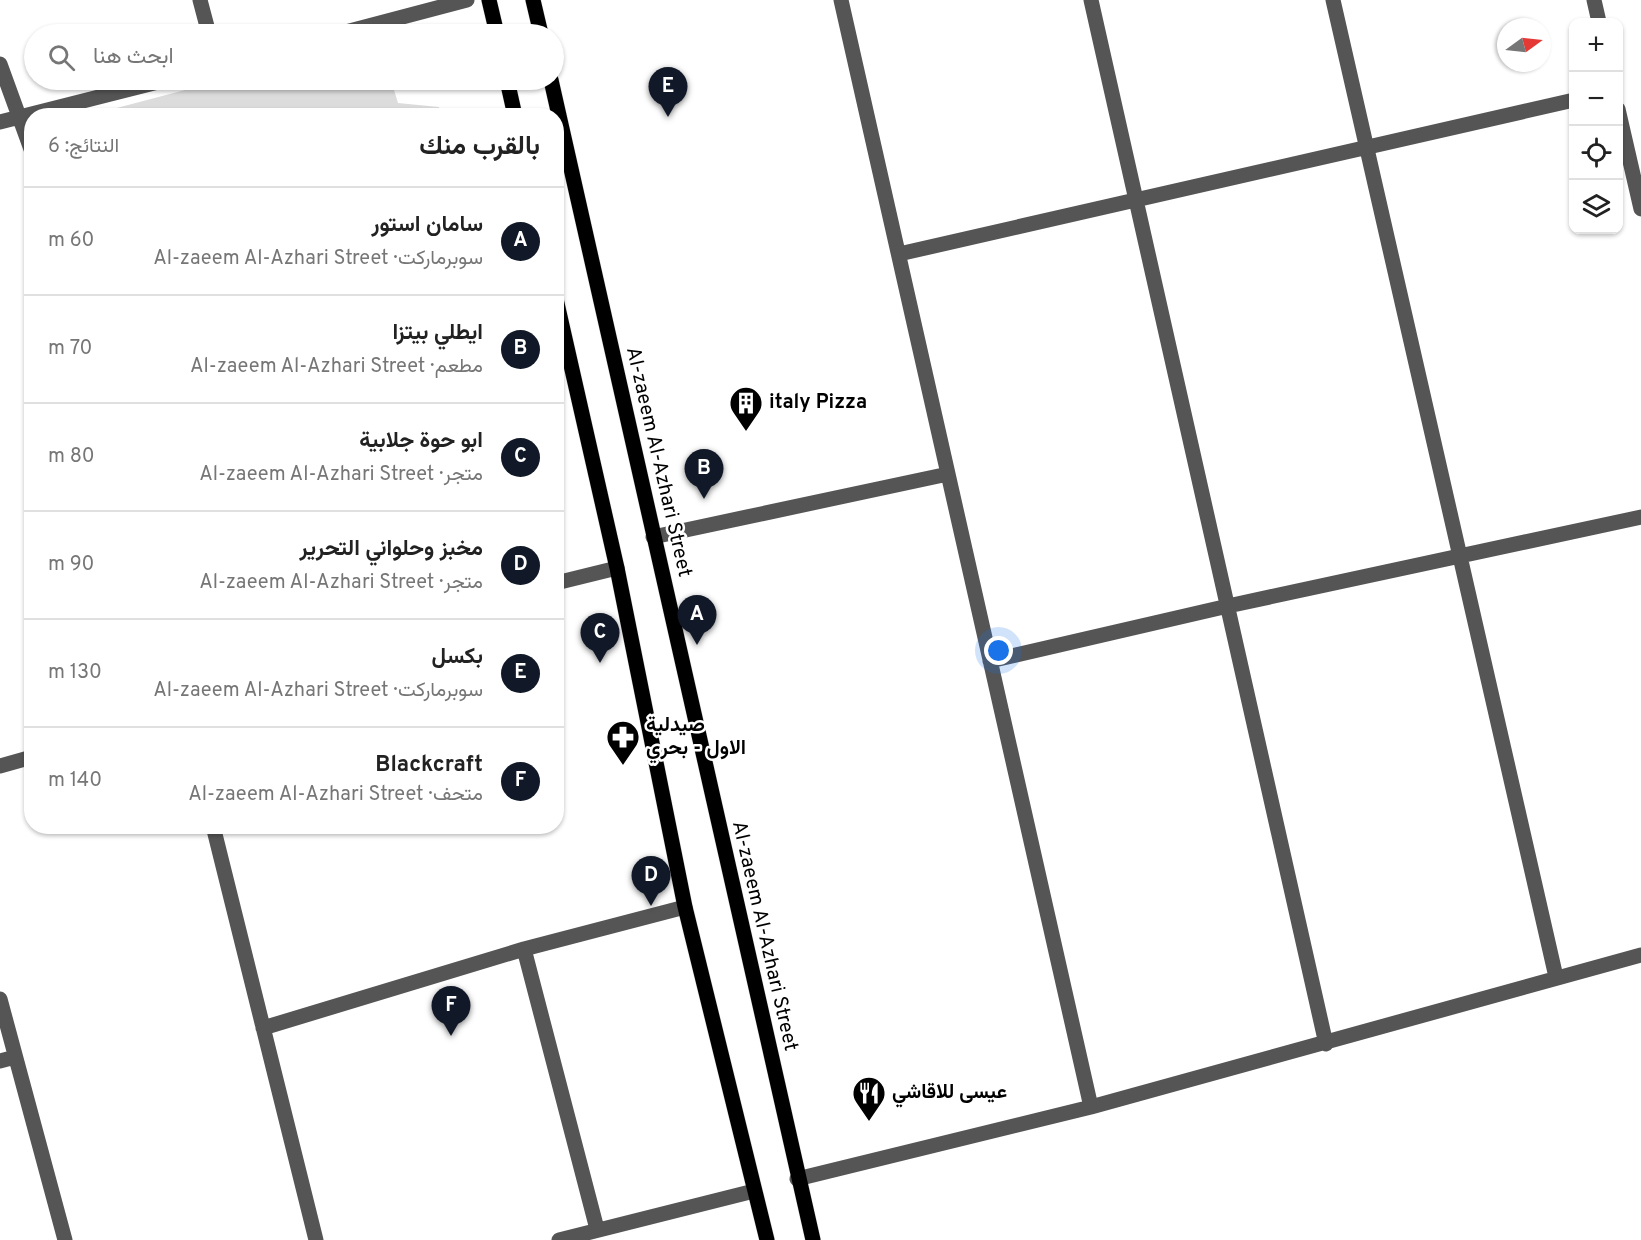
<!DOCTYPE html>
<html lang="ar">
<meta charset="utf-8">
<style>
:root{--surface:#fff;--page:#f6f6f6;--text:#222;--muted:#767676;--line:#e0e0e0;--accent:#111827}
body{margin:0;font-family:Overpass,Vazirmatn,sans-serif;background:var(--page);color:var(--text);direction:rtl}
.controls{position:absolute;right:18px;top:18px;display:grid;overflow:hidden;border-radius:12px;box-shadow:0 2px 4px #0004}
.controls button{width:54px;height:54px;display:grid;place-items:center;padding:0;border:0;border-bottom:2px solid var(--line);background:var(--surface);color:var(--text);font:30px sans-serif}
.compass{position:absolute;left:1497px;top:18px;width:54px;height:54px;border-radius:50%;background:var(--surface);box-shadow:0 2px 4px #0004;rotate:75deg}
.you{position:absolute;left:999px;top:651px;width:21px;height:21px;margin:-15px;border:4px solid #fff;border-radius:50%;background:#1a73e8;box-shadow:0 0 0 9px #1a73e833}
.badge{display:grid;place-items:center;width:39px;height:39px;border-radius:50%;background:var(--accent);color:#fff;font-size:20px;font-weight:700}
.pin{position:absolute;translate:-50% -50px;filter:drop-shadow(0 2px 3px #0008)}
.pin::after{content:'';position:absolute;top:32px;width:21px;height:18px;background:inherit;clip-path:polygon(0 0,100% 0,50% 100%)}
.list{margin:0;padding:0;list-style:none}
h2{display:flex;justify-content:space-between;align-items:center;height:78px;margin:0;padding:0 24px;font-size:26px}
h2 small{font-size:20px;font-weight:400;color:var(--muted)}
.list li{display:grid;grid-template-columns:39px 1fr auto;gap:18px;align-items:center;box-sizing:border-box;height:108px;padding:0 24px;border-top:2px solid var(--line)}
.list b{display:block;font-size:22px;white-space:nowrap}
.list p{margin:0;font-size:20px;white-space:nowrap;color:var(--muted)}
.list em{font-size:20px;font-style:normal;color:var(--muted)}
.icon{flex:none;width:33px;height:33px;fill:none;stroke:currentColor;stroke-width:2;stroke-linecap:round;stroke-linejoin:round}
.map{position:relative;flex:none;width:1641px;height:1240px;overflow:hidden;direction:ltr}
.search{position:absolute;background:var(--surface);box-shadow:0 2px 4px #0004;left:24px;top:24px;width:540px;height:66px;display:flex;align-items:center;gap:15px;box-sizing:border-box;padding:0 21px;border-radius:33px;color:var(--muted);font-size:22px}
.panel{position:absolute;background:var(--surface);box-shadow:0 2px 4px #0004;left:24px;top:108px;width:540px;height:726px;border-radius:24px;direction:rtl}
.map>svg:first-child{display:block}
.green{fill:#dcdcdc}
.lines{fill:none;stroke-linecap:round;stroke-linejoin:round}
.major-casing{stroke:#dbdbdb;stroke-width:16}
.minor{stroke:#555;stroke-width:15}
.major{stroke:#000;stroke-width:15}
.labels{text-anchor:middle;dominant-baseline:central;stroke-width:5;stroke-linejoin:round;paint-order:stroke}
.poi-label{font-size:20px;font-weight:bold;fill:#000;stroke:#fff;text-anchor:start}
.street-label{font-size:20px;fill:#000;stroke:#fff}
</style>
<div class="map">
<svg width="1641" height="1240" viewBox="0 0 1641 1240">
<rect width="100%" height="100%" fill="#fff"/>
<path class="green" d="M223,80h168l7,23 41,4 2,8h-351z"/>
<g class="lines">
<defs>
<path id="major" d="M489,0l8,34
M533,0l8,34
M507,80l8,36
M551,80l262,1160
M556,299l61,269 68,339 82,333"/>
</defs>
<use href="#major" class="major-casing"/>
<path class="minor" d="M200,0l9,34
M841,0l250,1107
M1091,0l235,1044
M1333,0l223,977
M1594,0l5,22
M338,34l129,-34
M0,64l32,88
M1618,109l23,100
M0,122l166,-42
M899,254l675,-154
M653,537l295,-63
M556,583l61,-15
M990,661l238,-55 413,-89
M0,766l32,-9
M213,826l103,414
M524,949l73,280
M0,999l65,241
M263,1028l261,-79 161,-42
M0,1061l15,-4
M797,1179l294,-72 550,-152
M559,1240l195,-49"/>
<use href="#major" class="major"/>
</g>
<defs>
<symbol id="building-pin" viewBox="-11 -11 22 30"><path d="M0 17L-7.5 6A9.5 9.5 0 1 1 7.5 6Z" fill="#000" stroke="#fff"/><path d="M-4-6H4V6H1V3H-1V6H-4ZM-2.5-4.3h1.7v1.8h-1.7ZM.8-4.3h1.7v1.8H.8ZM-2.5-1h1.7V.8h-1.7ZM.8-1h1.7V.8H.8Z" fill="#fff"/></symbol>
<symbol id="pharmacy-pin" viewBox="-11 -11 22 30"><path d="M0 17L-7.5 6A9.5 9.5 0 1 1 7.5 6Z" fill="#000" stroke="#fff"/><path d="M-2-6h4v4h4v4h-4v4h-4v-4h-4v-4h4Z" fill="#fff"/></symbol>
<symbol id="restaurant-pin" viewBox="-11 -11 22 30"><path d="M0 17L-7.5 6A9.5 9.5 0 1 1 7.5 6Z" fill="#000" stroke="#fff"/><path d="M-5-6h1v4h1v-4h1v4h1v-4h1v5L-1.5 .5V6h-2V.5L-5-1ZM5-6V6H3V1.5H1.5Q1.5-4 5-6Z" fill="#fff"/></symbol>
</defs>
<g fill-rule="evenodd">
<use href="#building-pin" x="727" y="384" width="38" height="52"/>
<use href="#pharmacy-pin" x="604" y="718" width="38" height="52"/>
<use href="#restaurant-pin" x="850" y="1074" width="38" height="52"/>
</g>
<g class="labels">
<g class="poi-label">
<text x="769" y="403">italy Pizza</text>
<text x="646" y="726">صيدلية<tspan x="646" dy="23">الاول - بحري</tspan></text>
<text x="892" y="1093">عيسى للاقاشي</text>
</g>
<g class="street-label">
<text transform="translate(658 462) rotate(77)">Al-zaeem Al-Azhari Street</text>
<text transform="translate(764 936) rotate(77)">Al-zaeem Al-Azhari Street</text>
</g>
</g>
</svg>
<div class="controls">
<button>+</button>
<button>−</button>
<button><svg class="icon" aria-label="locate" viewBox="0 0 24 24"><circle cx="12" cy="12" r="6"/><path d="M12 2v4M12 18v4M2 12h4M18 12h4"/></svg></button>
<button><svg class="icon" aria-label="layers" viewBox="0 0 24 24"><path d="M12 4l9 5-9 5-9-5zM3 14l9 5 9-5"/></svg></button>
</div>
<svg class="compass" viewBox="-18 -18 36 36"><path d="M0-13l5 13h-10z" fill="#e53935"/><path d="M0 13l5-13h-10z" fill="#767676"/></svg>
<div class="you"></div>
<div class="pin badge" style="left:697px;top:645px">A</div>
<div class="pin badge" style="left:704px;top:499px">B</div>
<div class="pin badge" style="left:600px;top:663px">C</div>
<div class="pin badge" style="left:651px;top:906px">D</div>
<div class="pin badge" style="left:668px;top:117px">E</div>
<div class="pin badge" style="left:451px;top:1036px">F</div>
<div class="search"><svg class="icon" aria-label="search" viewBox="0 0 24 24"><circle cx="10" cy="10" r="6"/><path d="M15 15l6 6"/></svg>ابحث هنا</div>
<section class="panel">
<h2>بالقرب منك<small>النتائج: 6</small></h2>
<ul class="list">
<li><span class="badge">A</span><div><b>سامان استور</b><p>سوبرماركت · Al-zaeem Al-Azhari Street</p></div><em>60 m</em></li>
<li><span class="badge">B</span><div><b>ايطلي بيتزا</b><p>مطعم · Al-zaeem Al-Azhari Street</p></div><em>70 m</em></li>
<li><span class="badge">C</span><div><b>ابو حوة جلابية</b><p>متجر · Al-zaeem Al-Azhari Street</p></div><em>80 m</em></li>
<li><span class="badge">D</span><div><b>مخبز وحلواني التحرير</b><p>متجر · Al-zaeem Al-Azhari Street</p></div><em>90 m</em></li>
<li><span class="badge">E</span><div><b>بكسل</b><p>سوبرماركت · Al-zaeem Al-Azhari Street</p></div><em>130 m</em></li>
<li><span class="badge">F</span><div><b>Blackcraft</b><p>متحف · Al-zaeem Al-Azhari Street</p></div><em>140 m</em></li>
</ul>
</section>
</div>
